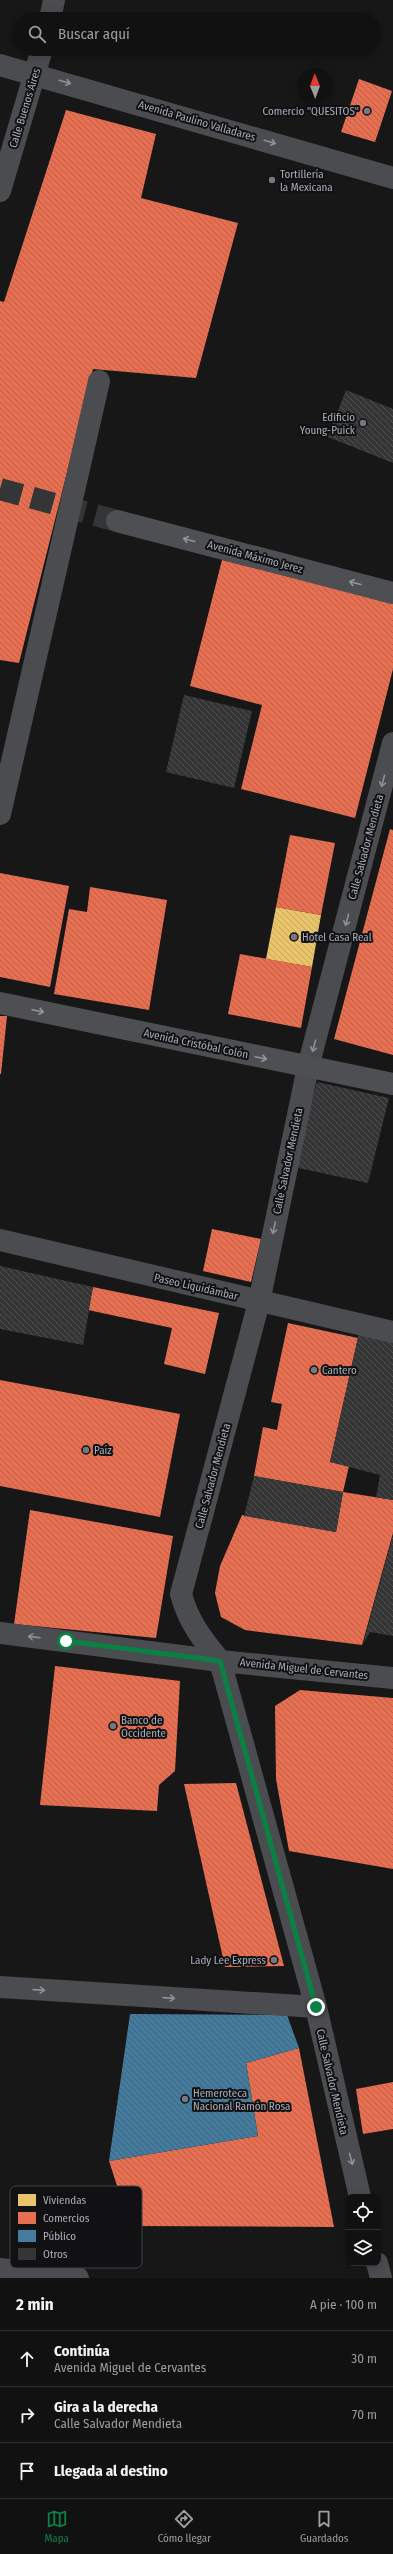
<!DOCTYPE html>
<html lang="es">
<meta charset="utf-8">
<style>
:root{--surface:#111;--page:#1e1f1f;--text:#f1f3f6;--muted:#9c9d9f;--line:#303131;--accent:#0b8043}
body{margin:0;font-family:"Fira Sans Condensed",sans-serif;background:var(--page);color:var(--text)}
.controls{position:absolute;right:12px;bottom:12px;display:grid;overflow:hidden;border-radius:8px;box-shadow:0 2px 10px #0003}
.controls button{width:36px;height:36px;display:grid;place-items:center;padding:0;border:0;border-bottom:1px solid var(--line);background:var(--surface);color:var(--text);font:20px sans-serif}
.compass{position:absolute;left:297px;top:68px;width:36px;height:36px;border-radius:50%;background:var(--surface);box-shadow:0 2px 10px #0003;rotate:359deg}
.stop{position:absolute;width:12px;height:12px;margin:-9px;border:3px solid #0b8043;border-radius:50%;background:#fff}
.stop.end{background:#0b8043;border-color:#fff;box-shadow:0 1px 4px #0008}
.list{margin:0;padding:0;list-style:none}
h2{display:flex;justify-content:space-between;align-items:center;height:52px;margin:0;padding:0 16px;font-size:17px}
h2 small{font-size:13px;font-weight:400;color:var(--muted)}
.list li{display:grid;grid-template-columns:26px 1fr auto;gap:12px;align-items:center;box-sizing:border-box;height:56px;padding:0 16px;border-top:1px solid var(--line)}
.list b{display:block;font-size:15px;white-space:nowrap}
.list p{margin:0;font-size:13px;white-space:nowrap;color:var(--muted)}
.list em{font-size:13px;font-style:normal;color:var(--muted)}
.icon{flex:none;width:22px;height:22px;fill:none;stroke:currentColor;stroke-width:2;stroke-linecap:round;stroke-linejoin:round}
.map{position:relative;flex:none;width:393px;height:2278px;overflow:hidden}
.search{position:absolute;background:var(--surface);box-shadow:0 2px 10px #0003;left:12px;right:12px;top:12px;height:44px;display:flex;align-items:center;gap:10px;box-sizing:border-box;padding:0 14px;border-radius:22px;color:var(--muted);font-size:15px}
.sheet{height:220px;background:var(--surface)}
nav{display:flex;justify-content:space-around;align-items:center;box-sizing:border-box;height:56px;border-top:1px solid var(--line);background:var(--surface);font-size:11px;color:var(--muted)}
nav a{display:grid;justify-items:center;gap:2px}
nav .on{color:var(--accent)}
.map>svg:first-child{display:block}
.homes{fill:url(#homes-back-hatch)}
.shops{fill:url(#shops-back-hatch)}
.public{fill:url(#public-back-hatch)}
.building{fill:url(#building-back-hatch)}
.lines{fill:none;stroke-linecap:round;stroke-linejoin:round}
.major-tunnel{stroke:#343537;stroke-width:22;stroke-dasharray:22 11;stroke-linecap:butt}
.minor{stroke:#4b4c50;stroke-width:22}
.major{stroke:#4d4f52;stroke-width:22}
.oneway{stroke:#8c9099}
.oneway2{stroke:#91969e}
.route{stroke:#0b8043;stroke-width:5}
.poi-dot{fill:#757880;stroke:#111113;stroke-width:1.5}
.labels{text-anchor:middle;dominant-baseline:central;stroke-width:4;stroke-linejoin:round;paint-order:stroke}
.street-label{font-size:11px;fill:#a8adb8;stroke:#111113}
.poi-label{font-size:11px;fill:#a8adb8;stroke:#111113;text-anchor:start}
.key{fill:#111113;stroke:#3e4045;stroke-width:1}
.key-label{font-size:11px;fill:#a8adb8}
</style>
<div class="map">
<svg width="393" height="2278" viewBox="0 0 393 2278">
<defs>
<pattern id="homes-back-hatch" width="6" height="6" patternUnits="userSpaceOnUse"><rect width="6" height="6" fill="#e9c46a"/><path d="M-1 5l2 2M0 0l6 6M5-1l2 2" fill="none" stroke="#c4a760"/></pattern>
<pattern id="shops-back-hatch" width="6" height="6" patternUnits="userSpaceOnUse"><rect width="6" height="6" fill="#e76f51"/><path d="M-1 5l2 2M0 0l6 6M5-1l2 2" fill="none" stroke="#ba604a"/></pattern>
<pattern id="public-back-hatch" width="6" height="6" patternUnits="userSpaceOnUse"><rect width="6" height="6" fill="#457b9d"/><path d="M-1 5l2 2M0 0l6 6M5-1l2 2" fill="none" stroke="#3e6279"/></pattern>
<pattern id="building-back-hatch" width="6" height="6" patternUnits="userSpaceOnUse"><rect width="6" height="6" fill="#353536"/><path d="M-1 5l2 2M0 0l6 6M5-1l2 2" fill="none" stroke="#4f5051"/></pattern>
</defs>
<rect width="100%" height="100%" fill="#171717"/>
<path class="homes" d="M276,907l45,8 -9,52 -46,-8z"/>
<path class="shops" d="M359,79l33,12 -17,51 -34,-10z
M66,110l90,24 -15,64 97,25 -42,155 -103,-9 -74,294 -19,-3v-359l4,1z
M222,560l171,43v66l-38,149 -114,-29 21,-84 -72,-19z
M390,829l3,1v225l-59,-16z
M290,835l45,8 -14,72 -45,-8z
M0,873l69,13 -19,101 -50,-10z
M90,887l77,13 -18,110 -95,-16 15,-85 18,3z
M240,954l72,13 -11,61 -73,-14z
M0,1016h7l-6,58h-1z
M212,1229l49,10 -10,43 -48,-11z
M93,1287l126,26 -14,61 -41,-10 8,-36 -84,-18z
M288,1323l70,15 -28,124 19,4 -6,26 -89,-16 9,-49 14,3 5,-26 -11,-2z
M0,1380l180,34 -20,103 -160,-31z
M343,1492l50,8v33l-31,112 -117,-15 -24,-13 -6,-24 5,-27 22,-51 94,17z
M30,1510l143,26 -17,102 -142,-14z
M55,1666l125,15 -5,90 -16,14 -2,26 -117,-6z
M300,1690l93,8v171l-104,-18 -13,-72 -1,-73z
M236,1783l48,183 -59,1 -41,-183z
M299,2048l35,179 -204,-1 -21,-65 149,-25 -12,-73z
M393,2082v47l-30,5 -7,-45z"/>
<path class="public" d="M130,2014l157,1 12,33 -53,15 12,73 -149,25z"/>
<path class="building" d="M346,390l47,19v54l-65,-26z
M184,695l68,16 -18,77 -68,-16z
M317,1082l72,16 -21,85 -74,-16z
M0,1266l93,21 -10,58 -83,-16z
M359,1333l34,7v160l-17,-3 4,-22 -50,-13z
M254,1476l89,16 -7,40 -92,-16z
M393,1535v101l-23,-4 -7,12z"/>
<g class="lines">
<path class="major-tunnel" d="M0,489l117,32"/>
<path class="minor" d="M50,19l4,-19
M0,65l393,113
M0,191l42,-142
M0,814l99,-433
M0,1240l393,92
M0,1633l220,28 173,17
M0,1987l316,20
M360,2197l-44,-190 -96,-346c-18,-22 -32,-40 -39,-67l78,-292 49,-235 85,-324
M377,2263l4,15
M0,2269l78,9"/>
<path class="major" d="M117,521l276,72
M0,1003l393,81"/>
</g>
<defs><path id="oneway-shaft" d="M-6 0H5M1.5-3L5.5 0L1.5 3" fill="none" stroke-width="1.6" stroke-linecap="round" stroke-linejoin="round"/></defs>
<g class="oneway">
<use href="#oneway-shaft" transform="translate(65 82) rotate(16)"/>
<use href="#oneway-shaft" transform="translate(270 142) rotate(16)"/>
<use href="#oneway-shaft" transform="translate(383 781) rotate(105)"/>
<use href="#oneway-shaft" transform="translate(347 920) rotate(105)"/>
<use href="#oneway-shaft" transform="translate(314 1046) rotate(105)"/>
<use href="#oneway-shaft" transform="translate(274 1228) rotate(102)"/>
<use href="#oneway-shaft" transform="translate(34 1637) rotate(-173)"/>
<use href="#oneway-shaft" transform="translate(39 1990) rotate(4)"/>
<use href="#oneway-shaft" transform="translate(169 1998) rotate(4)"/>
<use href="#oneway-shaft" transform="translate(351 2159) rotate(75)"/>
</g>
<g class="oneway2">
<use href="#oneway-shaft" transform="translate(189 540) rotate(-165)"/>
<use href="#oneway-shaft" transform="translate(355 583) rotate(-165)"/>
<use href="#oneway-shaft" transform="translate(38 1011) rotate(12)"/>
<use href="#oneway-shaft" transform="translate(261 1058) rotate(12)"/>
</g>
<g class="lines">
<path class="route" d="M66,1641l154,20 96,346"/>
</g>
<g class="poi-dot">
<circle cx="367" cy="111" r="4"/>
<circle cx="272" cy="180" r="4"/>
<circle cx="363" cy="423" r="4"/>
<circle cx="294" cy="937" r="4"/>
<circle cx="314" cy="1370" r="4"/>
<circle cx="86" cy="1450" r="4"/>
<circle cx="113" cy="1726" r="4"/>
<circle cx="274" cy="1960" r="4"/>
<circle cx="185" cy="2099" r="4"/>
</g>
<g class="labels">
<g class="street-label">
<text transform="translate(25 108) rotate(-73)">Calle Buenos Aires</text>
<text transform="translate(197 121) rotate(16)">Avenida Paulino Valladares</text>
<text transform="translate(255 557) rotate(15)">Avenida Máximo Jerez</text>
<text transform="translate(366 847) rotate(-75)">Calle Salvador Mendieta</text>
<text transform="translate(196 1044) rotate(12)">Avenida Cristóbal Colón</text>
<text transform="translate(288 1161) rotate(-78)">Calle Salvador Mendieta</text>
<text transform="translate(196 1287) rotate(13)">Paseo Liquidámbar</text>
<text transform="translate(213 1476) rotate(-75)">Calle Salvador Mendieta</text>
<text transform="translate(304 1669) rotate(6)">Avenida Miguel de Cervantes</text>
<text transform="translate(332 2082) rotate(77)">Calle Salvador Mendieta</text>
</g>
<g class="poi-label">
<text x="359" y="111" text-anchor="end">Comercio "QUESITOS"</text>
<text x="280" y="174">Tortillería<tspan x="280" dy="13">la Mexicana</tspan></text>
<text x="355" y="417" text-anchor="end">Edificio<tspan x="355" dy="13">Young-Puick</tspan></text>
<text x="302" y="937">Hotel Casa Real</text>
<text x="322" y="1370">Cantero</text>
<text x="94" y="1450">Paíz</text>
<text x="121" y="1720">Banco de<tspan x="121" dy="13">Occidente</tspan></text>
<text x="266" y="1960" text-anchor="end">Lady Lee Express</text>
<text x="193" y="2093">Hemeroteca<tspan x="193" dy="13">Nacional Ramón Rosa</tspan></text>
</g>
</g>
<rect x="10" y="2186" width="132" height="82" rx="6" class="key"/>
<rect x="18" y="2194" width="18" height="12" fill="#e9c46a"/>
<rect x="18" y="2212" width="18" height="12" fill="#e76f51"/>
<rect x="18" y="2230" width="18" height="12" fill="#457b9d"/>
<rect x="18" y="2248" width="18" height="12" fill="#353536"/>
<g class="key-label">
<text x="43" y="2204">Viviendas</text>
<text x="43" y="2222">Comercios</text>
<text x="43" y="2240">Público</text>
<text x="43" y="2258">Otros</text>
</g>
</svg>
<div class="controls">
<button><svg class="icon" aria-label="locate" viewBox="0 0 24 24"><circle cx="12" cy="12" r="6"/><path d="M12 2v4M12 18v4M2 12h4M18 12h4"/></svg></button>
<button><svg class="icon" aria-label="layers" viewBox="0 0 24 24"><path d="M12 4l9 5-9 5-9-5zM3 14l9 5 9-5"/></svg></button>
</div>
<svg class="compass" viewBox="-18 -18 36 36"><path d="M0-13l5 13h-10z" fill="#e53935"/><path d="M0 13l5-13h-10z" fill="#9c9d9f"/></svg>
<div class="stop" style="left:66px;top:1641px"></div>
<div class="stop end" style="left:316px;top:2007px"></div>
<div class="search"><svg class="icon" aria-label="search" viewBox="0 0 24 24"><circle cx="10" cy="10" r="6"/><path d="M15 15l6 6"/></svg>Buscar aquí</div>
</div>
<section class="sheet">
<h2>2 min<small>A pie · 100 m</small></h2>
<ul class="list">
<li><svg class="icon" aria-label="ahead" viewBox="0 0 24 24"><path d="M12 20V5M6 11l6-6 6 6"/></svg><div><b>Continúa</b><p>Avenida Miguel de Cervantes</p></div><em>30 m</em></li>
<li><svg class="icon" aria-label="right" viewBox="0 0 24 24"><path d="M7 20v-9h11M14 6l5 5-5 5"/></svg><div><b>Gira a la derecha</b><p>Calle Salvador Mendieta</p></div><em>70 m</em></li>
<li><svg class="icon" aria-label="arrive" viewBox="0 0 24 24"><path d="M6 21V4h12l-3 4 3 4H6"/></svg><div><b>Llegada al destino</b></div></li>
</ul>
</section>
<nav>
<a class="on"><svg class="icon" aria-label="map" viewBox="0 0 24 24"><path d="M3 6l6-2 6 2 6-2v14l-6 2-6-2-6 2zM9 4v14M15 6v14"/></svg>Mapa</a>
<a><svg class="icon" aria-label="directions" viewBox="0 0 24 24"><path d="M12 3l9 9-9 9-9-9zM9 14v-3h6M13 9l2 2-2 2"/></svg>Cómo llegar</a>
<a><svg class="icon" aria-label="saved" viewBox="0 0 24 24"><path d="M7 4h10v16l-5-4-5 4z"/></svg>Guardados</a>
</nav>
